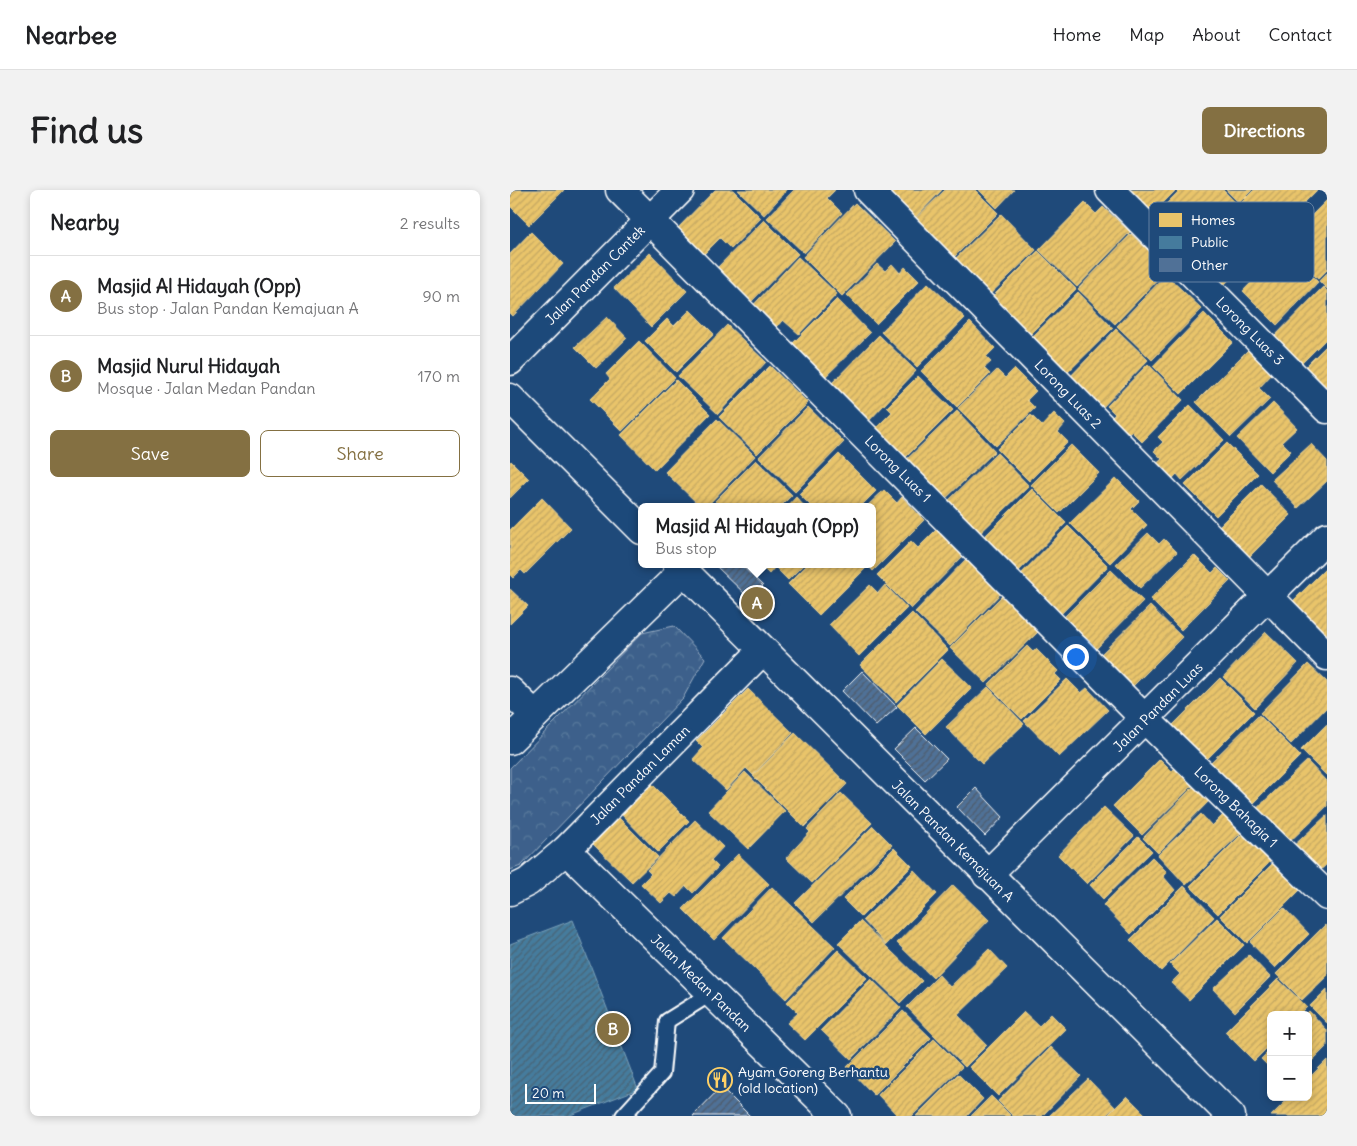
<!DOCTYPE html>
<meta charset="utf-8">
<style>
:root{--surface:#fff;--page:#f2f2f2;--text:#202124;--muted:#757577;--line:#e0e0e0;--accent:#847042}
body{margin:0;font-family:Delius,sans-serif;background:var(--page);color:var(--text)}
.controls{position:absolute;right:15px;bottom:15px;display:grid;overflow:hidden;border-radius:8px;box-shadow:0 2px 8px #0003}
.controls button{width:45px;height:45px;display:grid;place-items:center;padding:0;border:0;border-bottom:1px solid var(--line);background:var(--surface);color:var(--text);font:25px sans-serif}
.scale{position:absolute;left:15px;bottom:12px;width:71px;box-sizing:border-box;padding-left:5px;border:2px solid #fff;border-top:0;font-size:14px;line-height:18px;white-space:nowrap;color:#fff;-webkit-text-stroke:4px #1f4a7a;paint-order:stroke}
.you{position:absolute;left:565px;top:466px;width:18px;height:18px;margin:-12px;border:4px solid #fff;border-radius:50%;background:#1a73e8;box-shadow:0 0 0 8px #1a73e833}
.badge{display:grid;place-items:center;width:32px;height:32px;border-radius:50%;background:var(--accent);color:#fff;font-size:16px;font-weight:700}
.pin{position:absolute;translate:-50% -50%;border:2px solid #fff;box-shadow:0 1px 5px #0006}
.popup{position:absolute;left:128px;top:313px;width:238px;height:65px;box-sizing:border-box;display:grid;place-content:center;border-radius:8px;background:var(--surface);filter:drop-shadow(0 1px 4px #0005);font-size:16px;white-space:nowrap;color:var(--muted)}
.popup b{font-size:19px;color:var(--text)}
.popup::after{content:'';position:absolute;left:50%;top:100%;margin-left:-10px;border:10px solid transparent;border-top-color:var(--surface)}
.list{margin:0;padding:0;list-style:none}
h2{display:flex;justify-content:space-between;align-items:center;height:65px;margin:0;padding:0 20px;font-size:21px}
h2 small{font-size:16px;font-weight:400;color:var(--muted)}
.list li{display:grid;grid-template-columns:32px 1fr auto;gap:15px;align-items:center;box-sizing:border-box;height:80px;padding:0 20px;border-top:1px solid var(--line)}
.list b{display:block;font-size:19px;white-space:nowrap}
.list p{margin:0;font-size:16px;white-space:nowrap;color:var(--muted)}
.list em{font-size:16px;font-style:normal;color:var(--muted)}
.actions{display:flex;gap:10px;padding:15px 20px}
.actions a{flex:1;padding:11px 0;border:1px solid var(--accent);border-radius:8px;text-align:center;font-size:18px;color:var(--accent)}
.actions .main{background:var(--accent);color:#fff}
.map{position:relative;flex:none;width:817px;height:926px;overflow:hidden;border-radius:8px}
header{display:flex;align-items:center;gap:30px;box-sizing:border-box;height:70px;padding:0 25px;background:var(--surface);border-bottom:1px solid var(--line)}
header strong{font-size:24px}
nav{display:flex;gap:28px;margin-inline-start:auto;font-size:18px}
.intro{display:flex;align-items:center;justify-content:space-between;box-sizing:border-box;height:120px;padding:0 30px}
h1{margin:0;font-size:35px}
.button{padding:12px 22px;border-radius:8px;background:var(--accent);color:#fff;font-size:18px;font-weight:700}
main{display:flex;gap:30px;padding:0 30px}
aside{flex:1;background:var(--surface);border-radius:8px;box-shadow:0 2px 8px #0003}
.map>svg:first-child{display:block}
.forest{fill:url(#forest-crowns);stroke:#9eb0c5}
.homes{fill:url(#homes-hatch);stroke:#f0d697}
.public{fill:url(#public-hatch);stroke:#7da3ba}
.building{fill:url(#building-hatch);stroke:#fff}
.lines{fill:none;stroke-linecap:round;stroke-linejoin:round}
.service-casing{stroke:#fff;stroke-width:18}
.minor-casing{stroke:#fff;stroke-width:31}
.tertiary-casing{stroke:#fff;stroke-width:31}
.service{stroke:#1f4a7a;stroke-width:14}
.minor{stroke:#1f4a7a;stroke-width:28}
.tertiary{stroke:#1f4a7a;stroke-width:28}
.labels{text-anchor:middle;dominant-baseline:central;stroke-width:5;stroke-linejoin:round;paint-order:stroke}
.street-label{font-size:14px;fill:#fff;stroke:#1f4a7a}
.poi-label{font-size:14px;fill:#fff;stroke:#1f4a7a;text-anchor:start}
.key{fill:#1f4a7a;stroke:#6280a2;stroke-width:1}
.key-label{font-size:14px;fill:#fff}
</style>
<header>
<strong>Nearbee</strong>
<nav><a>Home</a><a>Map</a><a>About</a><a>Contact</a></nav>
</header>
<div class="intro"><h1>Find us</h1><a class="button">Directions</a></div>
<main>
<aside>
<h2>Nearby<small>2 results</small></h2>
<ul class="list">
<li><span class="badge">A</span><div><b>Masjid Al Hidayah (Opp)</b><p>Bus stop · Jalan Pandan Kemajuan A</p></div><em>90 m</em></li>
<li><span class="badge">B</span><div><b>Masjid Nurul Hidayah</b><p>Mosque · Jalan Medan Pandan</p></div><em>170 m</em></li>
</ul>
<div class="actions"><a class="main">Save</a><a>Share</a></div>
</aside>
<div class="map">
<svg width="817" height="926" viewBox="0 0 817 926">
<defs>
<pattern id="forest-crowns" width="20" height="18" patternUnits="userSpaceOnUse" patternTransform="scale(1.25)"><rect width="20" height="18" fill="#3c618b"/><path d="M2 6a3 3 0 1 1 6 0M12 15a3 3 0 1 1 6 0" fill="none" stroke="#59799c"/></pattern>
<pattern id="homes-hatch" width="6" height="6" patternUnits="userSpaceOnUse" patternTransform="scale(1.25)"><rect width="6" height="6" fill="#e9c46a"/><path d="M-1 1l2-2M0 6l6-6M5 7l2-2" fill="none" stroke="#c2a662"/></pattern>
<pattern id="public-hatch" width="6" height="6" patternUnits="userSpaceOnUse" patternTransform="scale(1.25)"><rect width="6" height="6" fill="#457b9d"/><path d="M-1 1l2-2M0 6l6-6M5 7l2-2" fill="none" stroke="#486474"/></pattern>
<pattern id="building-hatch" width="6" height="6" patternUnits="userSpaceOnUse" patternTransform="scale(1.25)"><rect width="6" height="6" fill="#507197"/><path d="M-1 1l2-2M0 6l6-6M5 7l2-2" fill="none" stroke="#4e5b6a"/></pattern>
</defs>
<rect width="100%" height="100%" fill="#1f4a7a"/>
<filter id="ink" filterUnits="userSpaceOnUse"><feTurbulence type="fractalNoise" baseFrequency=".02" numOctaves="2"/><feDisplacementMap in="SourceGraphic" scale="10" xChannelSelector="R" yChannelSelector="G"/><feConvolveMatrix kernelMatrix="1 2 1 2 8 2 1 2 1" color-interpolation-filters="sRGB"/></filter>
<g filter="url(#ink)">
<path class="forest" d="M164,436l31,32 -22,40 -162,168 -11,4v-102l132,-135z"/>
<path class="homes" d="M0,0h54l-35,35 -19,-19z
M205,0h18l28,28 -30,31 -11,-11 -19,19 -26,-26z
M228,0h49l-23,25z
M284,0h41l-8,8 15,15 -38,40 -37,-35z
M363,0h69l-34,35z
M435,0h30l23,23 -48,48 -39,-38z
M469,0h35l-17,18z
M608,0h58l-29,29z
M670,0h43l12,12 -52,53 -34,-34z
M716,0h26l-13,13z
M744,0h63l-26,26 7,8 -18,19 -40,-39z
M817,10v70l-9,9 -35,-35z
M345,13l40,39 -53,54 -39,-39z
M575,13l11,11 7,-7 27,25 -53,55 -38,-37z
M728,15l33,32 -53,54 -33,-34z
M491,24l35,36 -51,49 -35,-35z
M254,30l34,34 -49,50 -34,-34z
M21,42l32,32 -50,52 -3,-3v-59z
M621,44l37,35 -53,55 -37,-35z
M774,59l34,33 -41,43 -34,-34z
M528,61l38,38 -47,47 -38,-38z
M140,63l37,38 -36,36 -37,-39z
M288,67l39,37 -38,40 -16,-14 -13,14 -23,-22z
M367,74l8,7 7,-7 8,9 5,-6 14,14 -43,43 -29,-29z
M817,83v16l-8,-8z
M656,85l36,34 -50,51 -35,-34z
M418,93l37,35 -48,49 -36,-35z
M813,97l4,4v47l-32,32 -27,-27z
M568,102l35,36 -49,48 -35,-36z
M327,109l33,34 -49,48 -33,-33z
M180,120l24,24 -38,38 -31,-31 22,-22 7,7z
M694,123l29,29 -52,52 -28,-28z
M97,127l20,21 -31,30 -21,-21z
M460,132l25,26 -9,9 5,5 -7,6 6,6 -33,33 -36,-36z
M217,135l39,37 -48,52 -40,-38z
M606,139l32,31 -49,51 -32,-31z
M369,145l37,36 -49,52 -38,-37z
M129,151l36,37 -53,53 -32,-32 20,-20 -4,-5z
M817,155v49l-25,-24z
M738,160l24,24 -13,14 11,11 -39,38 -35,-35z
M638,174l35,36 -41,42 -11,-11 -8,8 -16,-16 8,-9 -8,-8z
M260,176l38,37 -51,51 -38,-37z
M504,179l22,22 -9,9 8,8 -39,38 -38,-38 39,-38 8,8z
M408,186l35,34 -50,50 -30,-29 19,-19 -5,-5z
M166,190l34,34 -55,56 -34,-35z
M763,213l24,25 -15,14 9,9 -21,21 -33,-34z
M680,215l34,35 -42,40 -5,-6 -9,9 -15,-16 9,-8 -8,-8 9,-9 -5,-5z
M298,217l36,35 -49,50 -36,-35z
M447,221l38,40 -54,52 -38,-40z
M544,223l11,11 -7,8 10,10 -39,39 -32,-32 34,-34 11,11z
M207,229l38,37 -49,51h-5l-36,-35z
M717,253l31,31 -42,42 -31,-31z
M801,254l16,17v20l-29,27 -26,-28z
M561,255l28,28 -40,40 -28,-28z
M487,263l32,33 -55,53 -31,-33z
M329,264l37,37 -16,16h-48l-13,-13z
M246,270l36,35 -12,12h-60l-5,-6z
M1,271l18,18 -19,19v-36z
M606,288l23,23 -8,8 16,16 -37,38 -40,-40z
M751,294l30,31 -47,47 -31,-30z
M522,299l34,34 -53,54 -35,-34z
M374,300l13,13 5,-6 22,23 -51,51 -6,-7h5v-57h-6z
M286,307l9,10h-18z
M32,308l29,30 -46,46 -4,-4 -8,8 -3,-3v-45z
M558,336l40,40 -52,53 -40,-40z
M428,338l26,27 -53,54 -34,-34 34,-34 7,7z
M638,343l11,11 5,-5 13,13 -37,36 -24,-24z
M684,365l18,18 5,-5 13,13 -49,49 -31,-31z
M458,367l35,34 -53,55 -35,-34z
M249,374h45l-16,16 -13,-13 -6,7z
M298,374h55l3,4 -47,47 -31,-31z
M817,377v70l-39,-31z
M601,380l32,31 -52,53 -32,-32z
M360,395l8,8 7,-8 22,23 -48,48 -30,-31z
M0,399l18,17 -18,18z
M494,404l36,36 -54,53 -36,-35z
M640,416l32,31 -54,54 -32,-32z
M402,423l36,37 -52,52 -36,-37z
M756,442l32,31 -43,45 -32,-31z
M517,456l6,6 3,-3 22,22 -3,3 6,6 -39,39 -34,-34z
M432,469l30,29 -46,46 -29,-29z
M798,474l19,18v25l-36,37 -31,-31z
M710,488l34,34 -49,49 -34,-34z
M557,489l14,14 6,-5 21,22 -49,47 -35,-36z
M478,497l36,37 -42,40 -36,-37z
M238,499l45,44 -40,42 -7,-7 -20,22 -33,-31 10,-11 -7,-7z
M749,525l41,41 -53,53 -42,-41z
M817,534v52l-26,-26z
M285,543l52,51 -43,43 -51,-51z
M650,569l12,12 5,-5 18,17 -53,52 -29,-29z
M797,571l20,21v24l-42,40 -32,-34z
M235,582l40,39 -37,38 -40,-38z
M142,594l37,37 -31,31 -42,-43 23,-23 5,6z
M684,596l15,15 -51,52 -15,-15z
M331,603l31,30 -60,60 -26,-25 24,-26 -3,-3z
M594,617l30,29 -47,48 -29,-29z
M691,624l11,12 12,-12 18,18 -56,53 -28,-30z
M817,625v49l-13,12 -25,-26z
M109,628l39,39 -26,25 -39,-38z
M185,630l28,27 -12,13 7,7 -25,26 -7,-7 -10,11 -5,-4 -10,10 -20,-19 10,-10 -4,-4z
M363,636l19,19 -78,77 -19,-19z
M733,643l28,28 -53,53 -28,-28z
M628,647l14,14 -49,48 -13,-14z
M384,658l18,18 -51,51 -18,-18z
M228,664l31,30 -55,56 -31,-31z
M642,667l15,15 -4,4 12,14 -44,44 -28,-29z
M763,673l27,27 -53,53 -27,-27z
M404,680l23,24 -51,51 -23,-25z
M443,695l36,35 -56,58 -36,-35z
M674,696l30,31 -53,54 -31,-31z
M262,697l63,60 -49,52 -63,-61z
M774,718l25,26 -34,34 -25,-26z
M707,728l27,27 -55,55 -18,-17 9,-9 -10,-10z
M350,731l62,60 -22,22 -62,-60z
M815,735l2,3v48l-25,24 -26,-26z
M479,759l18,19 -49,47 29,30 -22,22 -58,-60 32,-32 11,12z
M328,760l29,28 -62,62 -18,-17 11,-10 -11,-11z
M739,765l21,22 -35,35 -22,-23z
M361,789l30,29 -50,51 -30,-29z
M768,789l29,28 -8,8h-28v29l-17,17 -29,-29z
M817,799v34l-17,-17z
M393,821l28,27 -57,57 -27,-28z
M799,821l18,19v16l-19,19v-50h-3z
M514,822l15,14 12,-12 15,15 -68,67 -29,-29z
M424,849l28,28 -50,49h-14l-20,-21z
M541,857l30,29 -39,40h-29l-15,-15z
M761,859v20l-10,-10z
M817,870v56h-56l19,-19h18v-18z
M448,884l25,25 -16,17h-51z
M578,889l27,28 -10,9h-56z
M481,906l20,20h-40z
M617,906l20,20h-40z"/>
<path class="public" d="M63,730l65,169 -70,27h-58v-172z"/>
<path class="building" d="M204,374h26l23,22 -13,13z
M352,481l35,36 -21,19 -34,-35z
M406,538l31,31 -22,21 -31,-31z
M466,598l27,29 -18,19 -28,-29z
M211,897l29,29h-57z"/>
<g class="lines">
<defs>
<path id="service" d="M113,926l39,-43 5,-52 45,-28"/>
<path id="minor" d="M110,0l525,529 182,177
M358,0l459,466
M600,0l217,219
M0,171l170,-171
M0,501l25,24
M56,660l271,266
M477,685l340,-338"/>
<path id="tertiary" d="M0,208l132,132
M167,374l554,552
M0,550l173,-169
M0,701l18,-9 38,-32 197,-200"/>
</defs>
<use href="#service" class="service-casing"/>
<use href="#minor" class="minor-casing"/>
<use href="#tertiary" class="tertiary-casing"/>
<use href="#service" class="service"/>
<use href="#minor" class="minor"/>
<use href="#tertiary" class="tertiary"/>
</g>
</g>
<defs>
<symbol id="restaurant-ring" viewBox="-11 -11 22 22"><circle r="9.5" fill="#1f4a7a" stroke="#ffd166" stroke-width="1.5"/><path d="M-5-6h1v4h1v-4h1v4h1v-4h1v5L-1.5 .5V6h-2V.5L-5-1ZM5-6V6H3V1.5H1.5Q1.5-4 5-6Z" fill="#ffd166"/></symbol>
</defs>
<g fill-rule="evenodd">
<use href="#restaurant-ring" x="196" y="876" width="28" height="28"/>
</g>
<g class="labels">
<g class="street-label">
<text transform="translate(85 85) rotate(-45)">Jalan Pandan Cantek</text>
<text transform="translate(740 141) rotate(45)">Lorong Luas 3</text>
<text transform="translate(558 204) rotate(46)">Lorong Luas 2</text>
<text transform="translate(388 279) rotate(45)">Lorong Luas 1</text>
<text transform="translate(648 517) rotate(-45)">Jalan Pandan Luas</text>
<text transform="translate(130 585) rotate(-45)">Jalan Pandan Laman</text>
<text transform="translate(726 617) rotate(44)">Lorong Bahagia 1</text>
<text transform="translate(443 651) rotate(45)">Jalan Pandan Kemajuan A</text>
<text transform="translate(191 793) rotate(44)">Jalan Medan Pandan</text>
</g>
<g class="poi-label">
<text x="228" y="882">Ayam Goreng Berhantu<tspan x="228" dy="16">(old location)</tspan></text>
</g>
</g>
<rect x="639" y="12" width="165" height="80" rx="8" class="key"/>
<rect x="649" y="23" width="23" height="14" fill="#e9c46a"/>
<rect x="649" y="46" width="23" height="13" fill="#457b9d"/>
<rect x="649" y="68" width="23" height="14" fill="#507197"/>
<g class="key-label">
<text x="681" y="35">Homes</text>
<text x="681" y="57">Public</text>
<text x="681" y="80">Other</text>
</g>
</svg>
<div class="controls">
<button>+</button>
<button>−</button>
</div>
<div class="scale">20 m</div>
<div class="you"></div>
<div class="pin badge" style="left:247px;top:413px">A</div>
<div class="popup"><b>Masjid Al Hidayah (Opp)</b>Bus stop</div>
<div class="pin badge" style="left:103px;top:839px">B</div>
</div>
</main>
